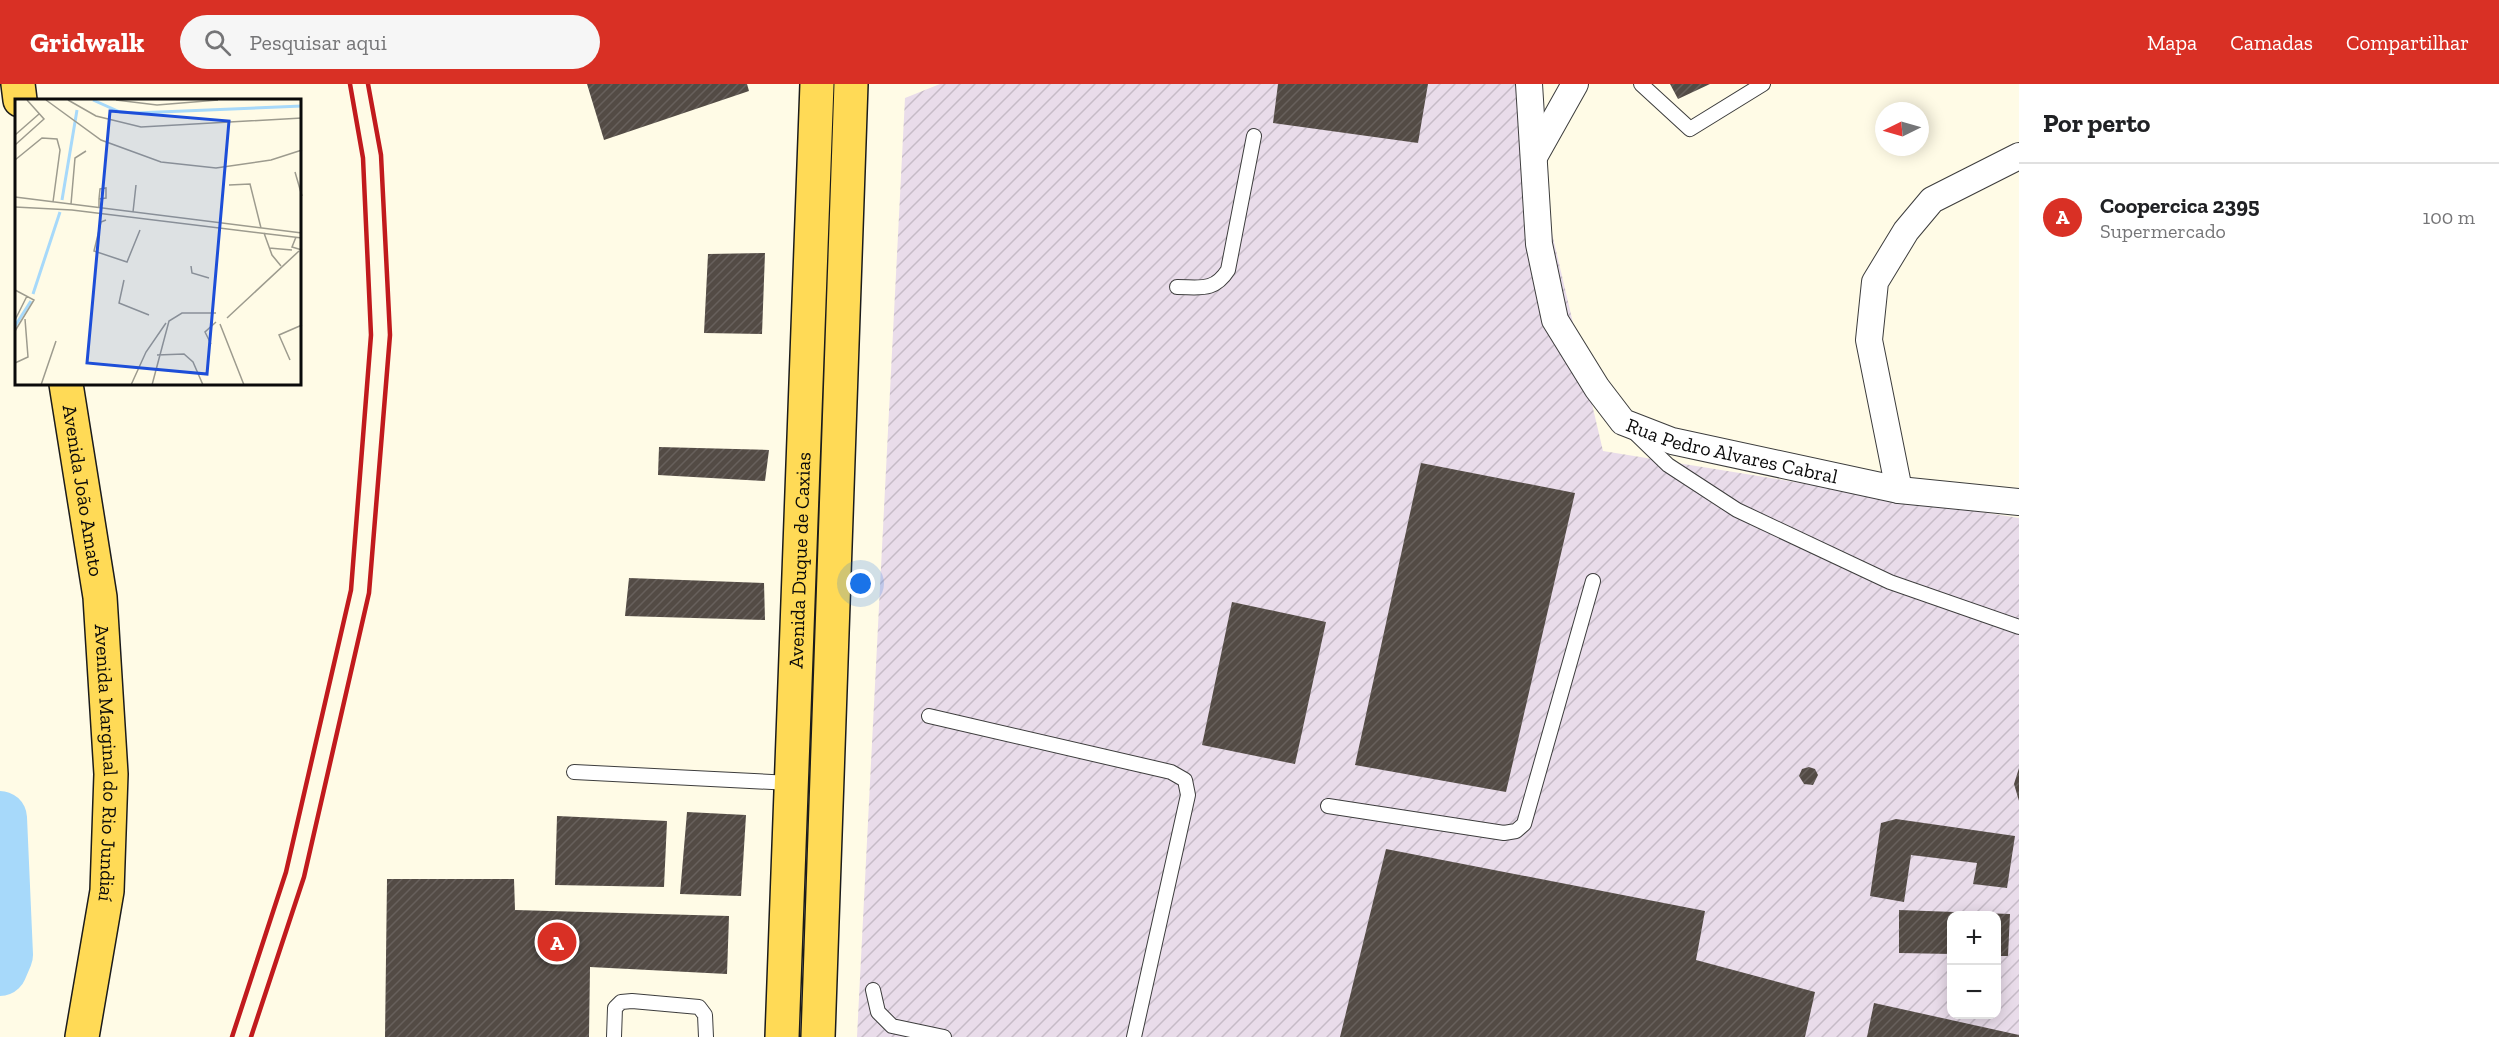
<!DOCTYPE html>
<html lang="pt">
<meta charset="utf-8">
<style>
:root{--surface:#fff;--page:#f6f6f6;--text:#202124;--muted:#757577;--line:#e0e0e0;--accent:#d93025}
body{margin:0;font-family:"Zilla Slab",serif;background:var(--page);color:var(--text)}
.controls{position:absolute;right:18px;bottom:18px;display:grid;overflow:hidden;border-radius:12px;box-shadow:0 3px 15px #0003}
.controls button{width:54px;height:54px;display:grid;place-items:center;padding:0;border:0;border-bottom:2px solid var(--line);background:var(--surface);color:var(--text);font:30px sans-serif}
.compass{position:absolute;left:1875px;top:18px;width:54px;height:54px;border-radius:50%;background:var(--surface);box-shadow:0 3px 15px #0003;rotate:265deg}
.you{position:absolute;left:861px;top:500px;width:21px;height:21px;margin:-15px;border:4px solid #fff;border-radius:50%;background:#1a73e8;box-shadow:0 0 0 9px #1a73e833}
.badge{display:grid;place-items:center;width:39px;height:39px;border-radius:50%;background:var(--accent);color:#fff;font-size:20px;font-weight:700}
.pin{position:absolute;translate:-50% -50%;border:3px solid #fff;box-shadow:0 2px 6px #0006}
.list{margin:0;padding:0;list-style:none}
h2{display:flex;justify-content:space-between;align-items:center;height:78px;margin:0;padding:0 24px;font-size:26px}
h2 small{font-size:20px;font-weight:400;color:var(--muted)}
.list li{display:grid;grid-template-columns:39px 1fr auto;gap:18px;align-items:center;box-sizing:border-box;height:108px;padding:0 24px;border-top:2px solid var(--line)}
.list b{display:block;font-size:22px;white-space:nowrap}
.list p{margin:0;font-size:20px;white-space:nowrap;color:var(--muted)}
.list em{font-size:20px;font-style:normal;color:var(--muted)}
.icon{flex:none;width:33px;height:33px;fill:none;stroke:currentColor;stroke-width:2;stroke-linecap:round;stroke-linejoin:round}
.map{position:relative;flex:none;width:2019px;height:953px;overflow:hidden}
header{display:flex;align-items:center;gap:36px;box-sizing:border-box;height:84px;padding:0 30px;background:var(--accent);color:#fff}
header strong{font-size:28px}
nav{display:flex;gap:33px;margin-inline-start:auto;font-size:21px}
.search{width:420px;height:54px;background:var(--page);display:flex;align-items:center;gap:15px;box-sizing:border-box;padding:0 21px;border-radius:33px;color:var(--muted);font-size:22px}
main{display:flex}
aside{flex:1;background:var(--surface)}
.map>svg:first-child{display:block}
.industrial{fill:url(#industrial-furrows);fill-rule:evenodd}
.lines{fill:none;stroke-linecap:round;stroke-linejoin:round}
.river{stroke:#a7d9fa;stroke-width:54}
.building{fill:url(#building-hatch)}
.service-casing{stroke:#3d3d3d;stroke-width:16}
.minor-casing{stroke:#3d3d3d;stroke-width:28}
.primary-casing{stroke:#1b1b1b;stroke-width:36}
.service{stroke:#fff;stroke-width:14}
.minor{stroke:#fff;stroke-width:26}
.primary{stroke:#ffda56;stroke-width:33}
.rail{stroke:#c11a1d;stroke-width:4.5}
.labels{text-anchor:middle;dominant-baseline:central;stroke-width:6;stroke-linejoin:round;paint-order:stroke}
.street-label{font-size:20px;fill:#0a0a0a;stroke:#fff}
.inset-river{fill:none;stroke:#a7d9fa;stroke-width:3}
.inset-road{fill:none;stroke:#9d9b8e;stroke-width:1.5}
.view{fill:#1d4ed8;fill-opacity:0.15;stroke:#1d4ed8;stroke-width:3}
.inset-edge{fill:none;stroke:#0a0a0a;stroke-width:3}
</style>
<header>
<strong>Gridwalk</strong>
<div class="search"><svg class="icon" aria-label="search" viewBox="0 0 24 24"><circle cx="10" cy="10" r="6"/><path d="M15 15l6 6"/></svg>Pesquisar aqui</div>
<nav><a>Mapa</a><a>Camadas</a><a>Compartilhar</a></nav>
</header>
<main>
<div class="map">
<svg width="2019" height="953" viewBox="0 0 2019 953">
<defs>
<pattern id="industrial-furrows" width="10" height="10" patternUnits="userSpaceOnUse" patternTransform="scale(1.5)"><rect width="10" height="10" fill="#e9dcea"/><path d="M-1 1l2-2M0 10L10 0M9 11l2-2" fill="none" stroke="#c6bbc7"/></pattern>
<pattern id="building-hatch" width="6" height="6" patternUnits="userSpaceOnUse" patternTransform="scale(1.5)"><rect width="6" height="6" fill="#534b45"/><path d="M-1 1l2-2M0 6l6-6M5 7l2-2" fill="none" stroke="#67605c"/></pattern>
</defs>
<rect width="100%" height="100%" fill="#fffbe6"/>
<path class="industrial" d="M940,0h577l86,367 416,67v519h-1162l48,-939zM1952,832h44v98h-44z"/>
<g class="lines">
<path class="river" d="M0,734l6,137 -6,14"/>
</g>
<path class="building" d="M587,0h160l2,7 -145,49z
M1278,0h150l-10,59 -145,-20z
M1670,0h40l-32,15z
M765,169l-3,81 -58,-1 4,-79z
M659,363l110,3 -4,31 -107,-6z
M1421,379l154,30 -69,299 -151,-27z
M629,494l135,5 1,37 -140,-4z
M1232,518l94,20 -31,142 -93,-19z
M1809,683l6,2 3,6 -5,10 -9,-1 -5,-8 3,-7z
M2019,684v33l-5,-17z
M687,728l59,3 -5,81 -61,-2z
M557,732l110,5 -3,66 -109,-2z
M1896,735l119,17 -8,52 -34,-4 4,-21 -66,-8 -7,47 -34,-6 11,-73z
M1386,765l319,62 -9,49 119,32 -10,45h-465z
M387,795h127l1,31 214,6 -2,58 -137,-7 -1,70h-204z
M1899,826l111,4 -2,42h-12v-40h-44v38l-53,-1z
M1874,919l145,32v2h-152z"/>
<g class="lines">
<defs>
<path id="service" d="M1641,0l49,45 73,-45
M1177,203c23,0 37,5 51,-17l26,-134
M1636,350l32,31 69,45 153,72 129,45
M929,632l242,56 14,8 3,15 -54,242
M574,688l217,11
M1328,722l176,27 12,-2 8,-7 69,-243
M873,906l5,22 14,14 52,11
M614,953l1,-29 6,-6 11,-1 67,6 6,8 1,22"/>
<g id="minor">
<path id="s1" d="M1529,0l10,160 16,76 42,68 26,34 49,19 227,49 120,12"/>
<path d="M1534,73l41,-73"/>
<path d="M1899,406l-30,-150 6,-58 31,-51 26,-31 87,-44"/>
</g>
<g id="primary">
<path d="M18,0l2,16"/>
<path id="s2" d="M66,300l34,213 11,177 -4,117 -25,146"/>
<path id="s3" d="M782,953l35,-953"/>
<path d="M818,953l33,-953"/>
</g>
</defs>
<use href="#service" class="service-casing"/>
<use href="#minor" class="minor-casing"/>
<use href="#primary" class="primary-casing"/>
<use href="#service" class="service"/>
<use href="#minor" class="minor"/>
<use href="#primary" class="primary"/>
<path class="rail" d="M232,953l54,-165 65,-282 20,-255 -8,-177 -13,-74
M251,953l53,-160 65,-284 21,-258 -9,-180 -13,-71"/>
</g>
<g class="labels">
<g class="street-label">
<text stroke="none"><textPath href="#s1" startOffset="474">Rua Pedro Alvares Cabral</textPath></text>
<text stroke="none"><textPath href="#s2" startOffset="108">Avenida João Amato</textPath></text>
<text stroke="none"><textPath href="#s3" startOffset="477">Avenida Duque de Caxias</textPath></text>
<text stroke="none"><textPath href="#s2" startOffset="382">Avenida Marginal do Rio Jundiaí</textPath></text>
</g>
</g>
<g transform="translate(15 15)">
<rect width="286" height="286" fill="#fffbe6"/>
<path class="inset-river" d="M78,1l27,12 16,1 166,-7M47,101l15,-90M18,195l27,-82M0,227l16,-25"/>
<path class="inset-road" d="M31,1l55,40 60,22 55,6 55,-8 31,-10M53,1l28,16 45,11 161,-9M101,1l41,5 61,-5M0,36l24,-21M0,46l29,-26 -17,-19M0,61l27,-22 15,1 3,11 -7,52M280,73l7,24M214,86l21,-1 11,44M0,98l287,36M56,105l4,-46 11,-7M0,108l57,3 230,28M84,108v-8l1,-10 6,-1v10l-7,1M118,113l3,-27M91,121l-5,2 -7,29 33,11 13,-32M249,134l8,22 9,11M281,138l-4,10 10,3M254,149l23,2M176,167l1,7 17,5M109,181l-5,23 30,12M0,191l19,10 -19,31M212,219l72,-67M0,221l12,-24M205,225l24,61M196,245l-6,-12 11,-10M142,256l27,-1 9,8 10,23M275,261l-11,-25 23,-10M0,264l13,-6 -3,-38M26,286l15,-44M116,286l15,-33 20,-29M137,286l17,-64 13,-8h34"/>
<path class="view" d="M95,12l119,10 -22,253 -120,-11z"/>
<rect width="286" height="286" class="inset-edge"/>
</g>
</svg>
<div class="controls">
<button>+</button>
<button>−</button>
</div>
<svg class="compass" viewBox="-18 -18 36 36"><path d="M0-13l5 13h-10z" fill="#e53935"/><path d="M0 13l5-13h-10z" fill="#757577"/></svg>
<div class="you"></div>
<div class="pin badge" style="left:557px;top:858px">A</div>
</div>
<aside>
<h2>Por perto<small></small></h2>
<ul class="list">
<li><span class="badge">A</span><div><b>Coopercica 2395</b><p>Supermercado</p></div><em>100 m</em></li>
</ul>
</aside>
</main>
